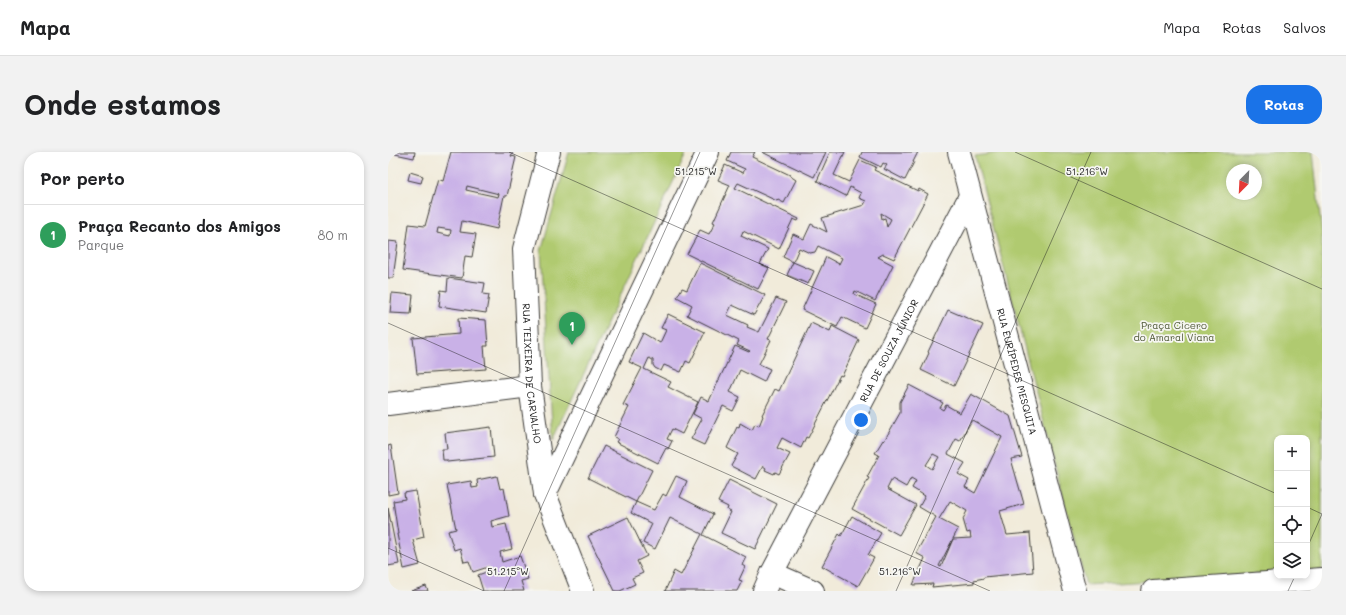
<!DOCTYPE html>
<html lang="pt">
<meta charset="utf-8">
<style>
:root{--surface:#fff;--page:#f2f2f2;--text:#202124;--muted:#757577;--line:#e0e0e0;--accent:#1a73e8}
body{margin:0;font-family:Mali,sans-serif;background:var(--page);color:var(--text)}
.controls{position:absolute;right:12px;bottom:12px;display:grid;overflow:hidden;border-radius:8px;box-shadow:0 2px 6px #0003}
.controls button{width:36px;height:36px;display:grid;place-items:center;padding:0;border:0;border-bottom:1px solid var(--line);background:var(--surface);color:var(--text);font:20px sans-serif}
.compass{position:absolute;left:838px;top:12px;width:36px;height:36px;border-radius:50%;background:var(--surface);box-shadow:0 2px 6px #0003;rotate:204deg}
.you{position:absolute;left:473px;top:268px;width:14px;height:14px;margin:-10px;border:3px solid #fff;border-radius:50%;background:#1a73e8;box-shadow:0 0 0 6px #1a73e833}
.badge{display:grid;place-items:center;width:26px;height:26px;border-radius:50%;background:var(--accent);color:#fff;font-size:13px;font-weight:700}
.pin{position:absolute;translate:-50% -33px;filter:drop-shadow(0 1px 2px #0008)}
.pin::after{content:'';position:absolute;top:21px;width:14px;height:12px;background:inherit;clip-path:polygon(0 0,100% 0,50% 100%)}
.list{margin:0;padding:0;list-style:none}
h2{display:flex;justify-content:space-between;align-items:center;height:52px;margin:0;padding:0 16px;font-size:17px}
h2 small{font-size:13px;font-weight:400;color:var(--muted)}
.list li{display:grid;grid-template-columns:26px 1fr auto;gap:12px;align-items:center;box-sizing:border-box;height:60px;padding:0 16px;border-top:1px solid var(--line)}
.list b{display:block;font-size:15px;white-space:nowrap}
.list p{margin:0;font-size:13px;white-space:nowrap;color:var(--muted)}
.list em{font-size:13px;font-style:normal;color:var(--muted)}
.icon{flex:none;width:22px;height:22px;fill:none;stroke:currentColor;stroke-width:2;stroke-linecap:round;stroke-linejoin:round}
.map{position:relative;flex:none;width:934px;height:439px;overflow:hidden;border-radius:16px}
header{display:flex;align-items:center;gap:24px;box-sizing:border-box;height:56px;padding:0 20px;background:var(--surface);border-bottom:1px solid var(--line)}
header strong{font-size:19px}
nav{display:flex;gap:22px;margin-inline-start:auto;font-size:14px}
.intro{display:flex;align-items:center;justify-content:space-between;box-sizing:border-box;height:96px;padding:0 24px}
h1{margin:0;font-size:28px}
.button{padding:10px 18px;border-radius:16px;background:var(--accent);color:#fff;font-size:14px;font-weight:700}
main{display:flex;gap:24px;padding:0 24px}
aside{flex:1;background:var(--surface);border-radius:16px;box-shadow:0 2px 6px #0003}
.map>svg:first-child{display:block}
.green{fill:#b0ca6f;stroke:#667346;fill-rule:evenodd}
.building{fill:#c9b1e7;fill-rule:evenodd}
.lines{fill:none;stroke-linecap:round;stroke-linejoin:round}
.minor-casing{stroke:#3c3b38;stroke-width:24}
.minor{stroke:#fff;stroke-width:22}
.ticks{fill:none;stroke:#1c1c1c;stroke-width:1;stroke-opacity:0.45}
.labels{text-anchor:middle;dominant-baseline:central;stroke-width:3.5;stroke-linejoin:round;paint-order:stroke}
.park-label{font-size:10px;fill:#505939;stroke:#f6f6f2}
.street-label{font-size:10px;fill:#1c1c1c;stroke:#f6f6f2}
.ticks-label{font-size:10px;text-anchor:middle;fill:#1c1c1c;stroke:#f6f6f2;stroke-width:3.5;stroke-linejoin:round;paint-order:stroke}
</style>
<header>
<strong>Mapa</strong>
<nav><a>Mapa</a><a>Rotas</a><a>Salvos</a></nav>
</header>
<div class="intro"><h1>Onde estamos</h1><a class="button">Rotas</a></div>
<main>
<aside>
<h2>Por perto<small></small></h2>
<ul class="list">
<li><span class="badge" style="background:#2e9e5b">1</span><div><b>Praça Recanto dos Amigos</b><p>Parque</p></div><em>80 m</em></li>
</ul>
</aside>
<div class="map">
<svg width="934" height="439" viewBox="0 0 934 439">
<rect width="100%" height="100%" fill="#f6f6f2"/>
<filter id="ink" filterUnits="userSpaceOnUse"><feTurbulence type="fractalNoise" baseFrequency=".025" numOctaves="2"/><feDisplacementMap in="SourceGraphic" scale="8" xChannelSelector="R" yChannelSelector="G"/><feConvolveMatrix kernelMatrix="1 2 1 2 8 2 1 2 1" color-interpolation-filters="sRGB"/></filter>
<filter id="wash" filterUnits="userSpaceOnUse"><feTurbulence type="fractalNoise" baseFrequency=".012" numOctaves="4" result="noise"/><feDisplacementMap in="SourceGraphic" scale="16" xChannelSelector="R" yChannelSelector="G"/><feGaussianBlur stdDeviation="0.9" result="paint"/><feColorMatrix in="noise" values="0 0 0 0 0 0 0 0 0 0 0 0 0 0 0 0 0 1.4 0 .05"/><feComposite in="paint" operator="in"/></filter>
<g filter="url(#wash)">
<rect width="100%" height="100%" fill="#f1ebda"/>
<path class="green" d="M181,0h118l-134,288 -12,-189z
M617,0h308l9,84v334l-15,1v-133h-30v135l-191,12 -111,-429zM844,18h24v24h-24z"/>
<g id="blocks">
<path class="building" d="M7,0h20l-1,6 -19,-4z
M63,0h62l-2,4 5,1 -9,39h-3l-7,33 -35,-8 -2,11 16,2 -4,23 -7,-1 -3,22 -59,-8 6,-46 16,2 13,-47 5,2zM79,34l32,8 -1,3 -32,-7zM50,76l13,2 -1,6 -13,-3z
M343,0h24l-3,5 38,18v1l6,4 -12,23 -6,-3 -1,1 -39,-18 -3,5 64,31 -1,2 -5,-2 -14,30 -36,-18 -2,5 27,13 -8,15 9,4 -11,21 -71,-35 13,-24 9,4 6,-11 -2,-1 17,-37 -12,-5 7,-15 18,8 2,-4 -18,-8z
M374,0h64l-12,25z
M442,0h15l-11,23 15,7 11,-22 16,7 -2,3 44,21 1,-2 9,5 -34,65 -11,-5 -5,3 15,8 -18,36 -20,-10 -1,3 22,10 -11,24 -23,-11 -5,10 -35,-17 24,-53 13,7 3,-6 -24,-12 -3,6 -5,1 -11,-5 -6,14 -10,-5 10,-23 11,5 7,-15 16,8 -5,-14 42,-13 2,-4 -7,-3 2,-5 -11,-6 -4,9 -29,-15zM493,61l10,6 -4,8 -2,-9 -3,1z
M474,0h56l-5,10h1l-9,18 -21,-11 3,-4 -4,-2 -2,4 -21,-10z
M22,20l13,4 -2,7 -13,-3z
M0,89l10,1 -5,36h-5z
M405,110l21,9 -6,13 -21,-9z
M312,111l65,32 -11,20 -22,-10 -5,10 21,10 -1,2 12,5 17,-34 10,4 -18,37 3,1 -12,24 11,5 -6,13 -24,-12 -10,22 10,5 -7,14 -10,-5 -19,39 -13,-6 11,-20 -9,-5 8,-17 8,4 26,-55 14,6 1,-1 -13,-6 2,-4 -52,-26 5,-10 -15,-8 5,-9 5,2z
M60,126l37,5 -2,11 6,1 -3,18 -47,-7 2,-16 6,1z
M4,141l21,2 -2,19 -21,-1z
M560,158l35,15 -29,61 -33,-16 8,-17 -1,-1z
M280,162l37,18 -15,31 -4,-2 -5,11 -17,-7 -3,6 -6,-3 -2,-3v-5l-4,-2 -5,11 27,13 -3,5 30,15 -16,32 -10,-5 -5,10 5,2 -4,8 -2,-1 -8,15 -42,-21 2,-3 -4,-2 15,-30 -6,-2 19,-37 -13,-6 14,-29 17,10 6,-13 -5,-2z
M70,166l28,2 2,26h-4l2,23 -69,5 -4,-36 46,-4z
M423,171l19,9 2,-6 27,14 -17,36 -2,-1 -32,63 -2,-1 -5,11 -19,-10 -5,10 13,6 -11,20 -4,-2 -1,2 -9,-4 1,-2 -3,-2 -7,13 -25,-13 7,-12 -11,-6 10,-21 2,1 1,-5 12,7 3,-6 4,2 4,-10 -1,-1 13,-26 4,2z
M521,233l34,18 -3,5 3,2 3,-5 14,8 11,-19 39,22 12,41 -11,2 13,45 -24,7 7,24 23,-2 3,39 -49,5v1l-10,2v3l-42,4 1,-3 -20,1 12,-27 -9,-5 20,-36 -17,-10 6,-11 -13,-8 4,-7 -5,-3 -5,9 -14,-8 -5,10 29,16 -17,30 -47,-26 17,-31 -2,-1 12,-22 -4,-2 8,-13 1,1 16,-28v-11zM584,268l30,17 -27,56 -10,-6 4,-7 -11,-6 7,-11 -17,-9 8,-15 4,2zM545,302l6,3 -7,12 -6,-4zM562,349l17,10 -4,8 4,14 3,-1 1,6 -18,1 -12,28 -2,-1 19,-37 -19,-10z
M103,275l3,30 -47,5v-2h-4l-1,-11h5l-2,-16z
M3,293l7,48 -10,2v-49z
M216,294l48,24 -16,32 -48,-24z
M109,324l3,13 4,-1 5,28 -18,5 1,6 14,-3 6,25 -12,3 2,10 18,-6 8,23 -7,2 3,10h-41l-5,-16 11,-4 -1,-4 -15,5 -4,-11 -5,1 -4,-14 -6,2 -6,-19 8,-2 -9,-44 24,-4 1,7 6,-1 -1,-7z
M288,324l11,5 -7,16 33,17 -10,21 43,22 -4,8 3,2 -6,13 3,1 -5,10h-72l9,-20 7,4 21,-41 -32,-16 -15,31 -12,-6 9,-19 -21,-11 5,-11 18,8 9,-16 3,2z
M341,328l48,24 -22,45 -34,-16 10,-21 -4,-2 1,-3 -10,-5z
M28,339l8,46 -11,3 7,25 -16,4 -7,-35h1l-5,-33 12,-2 -1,-6z
M0,356l11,56 -11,2z
M464,364l29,17 -13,22 6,3 -16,28 -36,-20 17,-32 2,2z
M240,365l19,39 -10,5 6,12 -11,5 3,6 -15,7h-5l-27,-55z
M38,434l2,5h-17z"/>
</g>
</g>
<g filter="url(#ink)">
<use href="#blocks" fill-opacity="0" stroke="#3c3b38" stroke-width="1"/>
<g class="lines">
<defs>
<g id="minor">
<path id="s1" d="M161,0l-25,97 6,137 15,108 38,97"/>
<path id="s2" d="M571,0l116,439"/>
<path d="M0,252l142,-18"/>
<path d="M157,342l163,-342"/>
<path d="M384,421l41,18"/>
<path id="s3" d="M376,439l8,-18 198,-377"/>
<path d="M765,439l169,-12"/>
</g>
</defs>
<use href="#minor" class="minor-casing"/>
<use href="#minor" class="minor"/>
</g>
</g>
<path class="ticks" d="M121,0l768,342M627,0l307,137M0,171l602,268M919,355l15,7M0,396l96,43M919,396l15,-34M116,439l196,-439M508,439l195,-439M900,439l7,-15"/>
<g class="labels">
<g class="park-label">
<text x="786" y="173">Praça Cícero<tspan x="786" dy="12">do Amaral Viana</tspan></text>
</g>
<g class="street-label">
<text stroke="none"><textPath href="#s3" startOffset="271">RUA DE SOUZA JÚNIOR</textPath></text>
<text stroke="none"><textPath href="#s2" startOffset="227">RUA EURÍPEDES MESQUITA</textPath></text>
<text stroke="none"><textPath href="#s1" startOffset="225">RUA TEIXEIRA DE CARVALHO</textPath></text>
</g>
</g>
<g class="ticks-label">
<text x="308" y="23">51.215°W</text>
<text x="699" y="23">51.216°W</text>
<text x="120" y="423">51.215°W</text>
<text x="512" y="423">51.216°W</text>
</g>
</svg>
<div class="controls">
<button>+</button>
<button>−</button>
<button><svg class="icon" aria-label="locate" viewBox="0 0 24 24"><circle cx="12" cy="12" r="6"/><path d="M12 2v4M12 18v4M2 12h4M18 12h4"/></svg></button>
<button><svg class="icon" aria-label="layers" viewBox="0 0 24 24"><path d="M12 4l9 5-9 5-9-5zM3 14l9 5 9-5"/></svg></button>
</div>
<svg class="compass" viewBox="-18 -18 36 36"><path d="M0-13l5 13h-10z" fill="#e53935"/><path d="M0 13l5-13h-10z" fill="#757577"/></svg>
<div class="you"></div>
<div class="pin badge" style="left:184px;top:193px;background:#2e9e5b">1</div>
</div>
</main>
